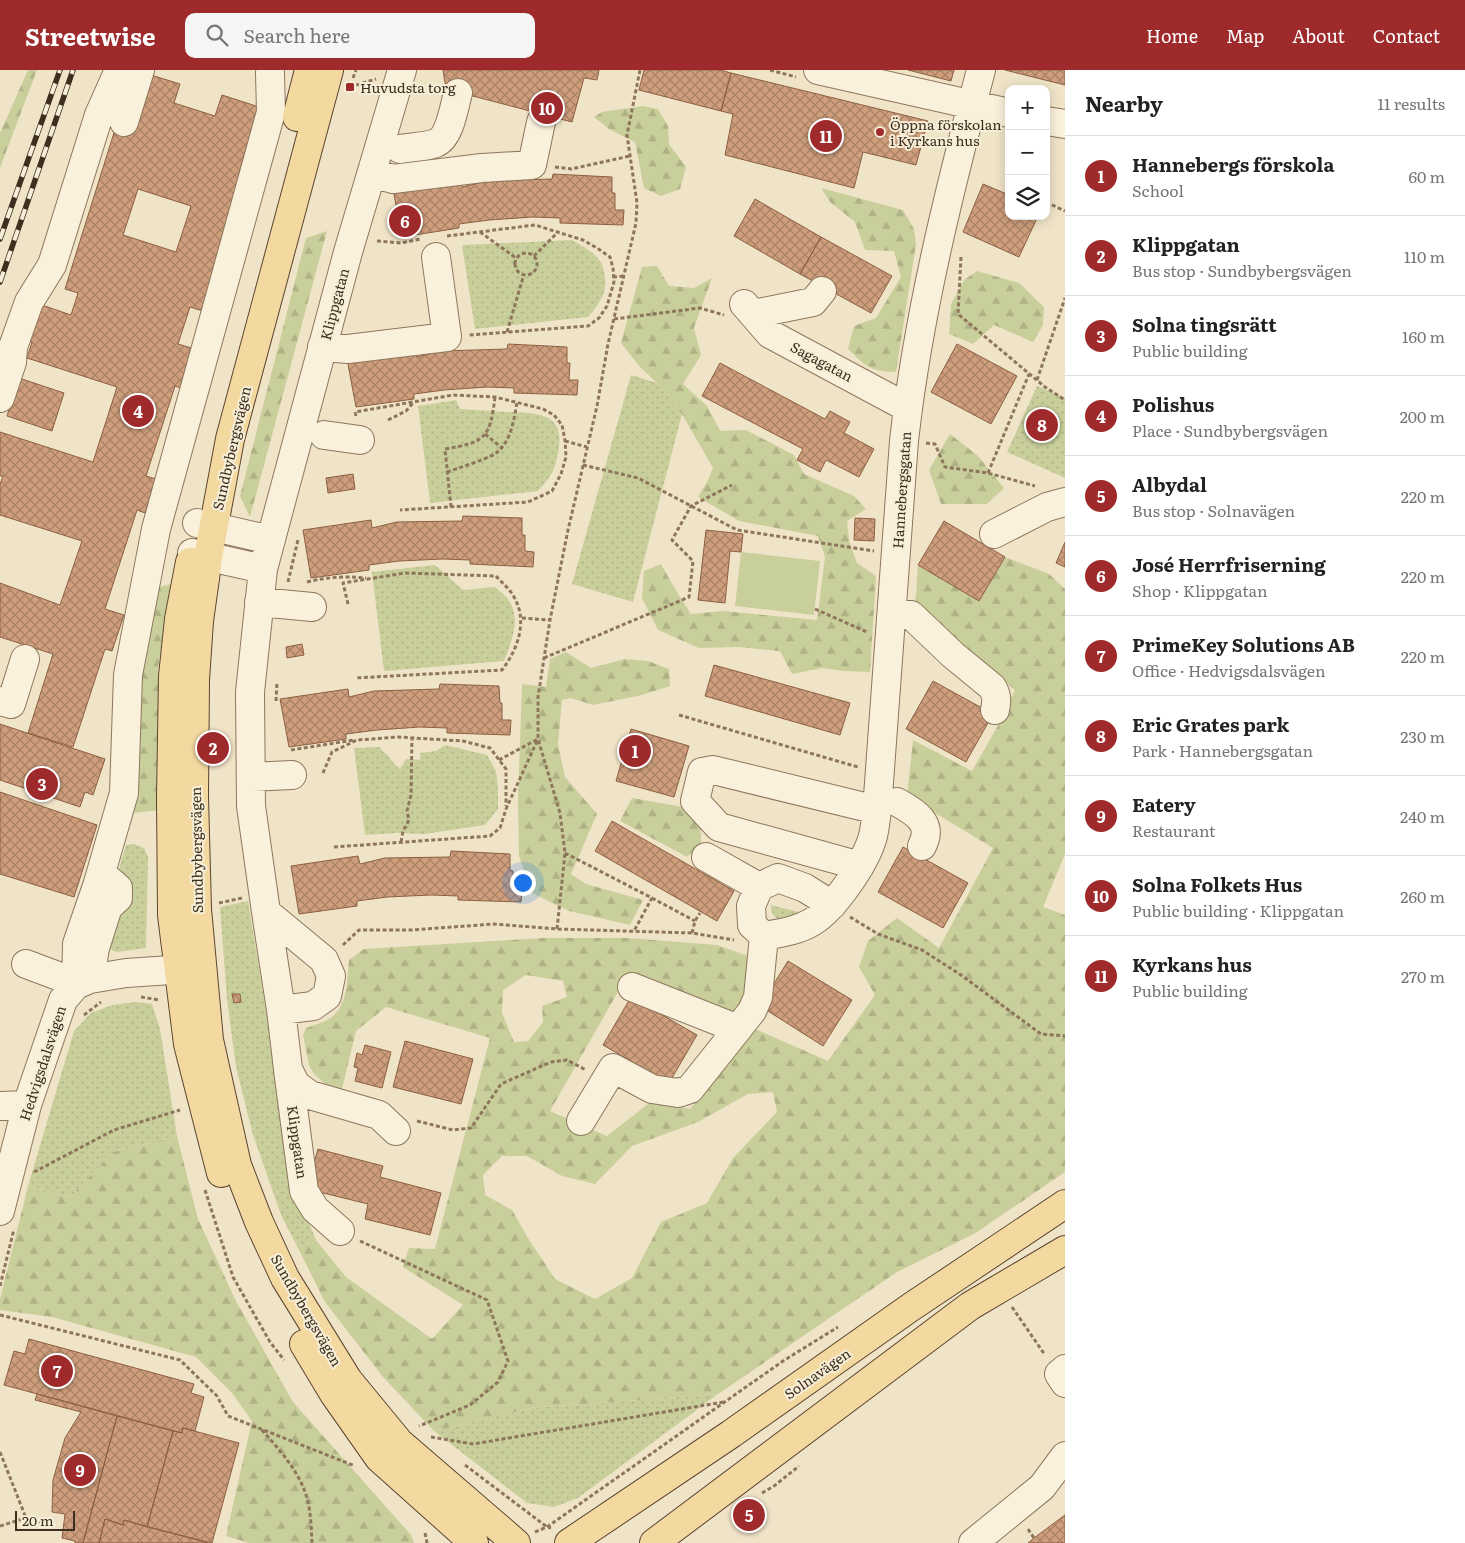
<!DOCTYPE html>
<meta charset="utf-8">
<style>
:root{--surface:#fff;--page:#f6f6f6;--text:#222;--muted:#767676;--line:#e0e0e0;--accent:#9e2a2b}
body{margin:0;font-family:Literata,serif;background:var(--page);color:var(--text)}
.controls{position:absolute;right:15px;top:15px;display:grid;overflow:hidden;border-radius:10px;box-shadow:0 2px 12px #0003}
.controls button{width:45px;height:45px;display:grid;place-items:center;padding:0;border:0;border-bottom:1px solid var(--line);background:var(--surface);color:var(--text);font:25px sans-serif}
.scale{position:absolute;left:15px;bottom:12px;width:60px;box-sizing:border-box;padding-left:5px;border:2px solid #3d2e20;border-top:0;font-size:14px;line-height:18px;white-space:nowrap;color:#3d2e20;-webkit-text-stroke:4px #f7eed8;paint-order:stroke}
.you{position:absolute;left:522px;top:812px;width:18px;height:18px;margin:-12px;border:4px solid #fff;border-radius:50%;background:#1a73e8;box-shadow:0 0 0 8px #1a73e833}
.badge{display:grid;place-items:center;width:32px;height:32px;border-radius:50%;background:var(--accent);color:#fff;font-size:16px;font-weight:700}
.pin{position:absolute;translate:-50% -50%;border:2px solid #fff;box-shadow:0 1px 5px #0006}
.list{margin:0;padding:0;list-style:none}
h2{display:flex;justify-content:space-between;align-items:center;height:65px;margin:0;padding:0 20px;font-size:21px}
h2 small{font-size:16px;font-weight:400;color:var(--muted)}
.list li{display:grid;grid-template-columns:32px 1fr auto;gap:15px;align-items:center;box-sizing:border-box;height:80px;padding:0 20px;border-top:1px solid var(--line)}
.list b{display:block;font-size:19px;white-space:nowrap}
.list p{margin:0;font-size:16px;white-space:nowrap;color:var(--muted)}
.list em{font-size:16px;font-style:normal;color:var(--muted)}
.icon{flex:none;width:28px;height:28px;fill:none;stroke:currentColor;stroke-width:2;stroke-linecap:round;stroke-linejoin:round}
.map{position:relative;flex:none;width:1065px;height:1473px;overflow:hidden}
header{display:flex;align-items:center;gap:30px;box-sizing:border-box;height:70px;padding:0 25px;background:var(--accent);color:#fff}
header strong{font-size:24px}
nav{display:flex;gap:28px;margin-inline-start:auto;font-size:18px}
.search{width:350px;height:45px;background:var(--page);display:flex;align-items:center;gap:12px;box-sizing:border-box;padding:0 18px;border-radius:10px;color:var(--muted);font-size:19px}
main{display:flex}
aside{flex:1;background:var(--surface)}
.map>svg:first-child{display:block}
.grass{fill:url(#grass-dots)}
.forest{fill:url(#forest-firs);fill-rule:evenodd}
.garden{fill:#c9cf9b}
.building{fill:url(#building-cross-hatch);stroke:#8d5f41;fill-rule:evenodd}
.lines{fill:none;stroke-linecap:round;stroke-linejoin:round}
.minor-casing{stroke:#8d765c;stroke-width:30}
.major-casing{stroke:#5b4430;stroke-width:30}
.path{stroke:#8d765c;stroke-width:3;stroke-dasharray:4 2.5;stroke-linecap:butt}
.minor{stroke:#faf1dc;stroke-width:28}
.major{stroke:#f3d9a0;stroke-width:28}
.rail-casing{stroke:#3d2e20;stroke-width:5.5}
.rail{stroke:#f7eed8;stroke-width:4;stroke-dasharray:11;stroke-linecap:butt}
.poi-dot{fill:#9e2a2b;stroke:#f7eed8;stroke-width:2}
.labels{text-anchor:middle;dominant-baseline:central;stroke-width:4;stroke-linejoin:round;paint-order:stroke}
.poi-label{font-size:14px;fill:#3d2e20;stroke:#f7eed8;text-anchor:start}
.street-label{font-size:14px;fill:#3d2e20;stroke:#f7eed8}
</style>
<header>
<strong>Streetwise</strong>
<div class="search"><svg class="icon" aria-label="search" viewBox="0 0 24 24"><circle cx="10" cy="10" r="6"/><path d="M15 15l6 6"/></svg>Search here</div>
<nav><a>Home</a><a>Map</a><a>About</a><a>Contact</a></nav>
</header>
<main>
<div class="map">
<svg width="1065" height="1473" viewBox="0 0 1065 1473">
<defs>
<pattern id="grass-dots" width="8" height="8" patternUnits="userSpaceOnUse" patternTransform="scale(1.25)"><rect width="8" height="8" fill="#c9cf9b"/><path d="M2 2h.1M6 6h.1" fill="none" stroke="#aeb285" stroke-width="1.8" stroke-linecap="round"/></pattern>
<pattern id="forest-firs" width="22" height="20" patternUnits="userSpaceOnUse" patternTransform="scale(1.25)"><rect width="22" height="20" fill="#c9cf9b"/><path d="M5 1l3.5 6h-7zM16 11l3.5 6h-7z" fill="#aeb285"/></pattern>
<pattern id="building-cross-hatch" width="8" height="8" patternUnits="userSpaceOnUse" patternTransform="scale(1.25)"><rect width="8" height="8" fill="#cf9f7d"/><path d="M0 0l8 8M0 8l8-8" fill="none" stroke="#a98266"/></pattern>
</defs>
<rect width="100%" height="100%" fill="#f0e4c8"/>
<path class="grass" d="M572,170c10,6 21,11 28,21 2,3 3,7 4,11 5,18 -4,32 -16,45l-113,12 -13,-84z
M631,305l26,8 25,31 -49,188 -61,-18z
M1037,316l28,12v80l-58,-26z
M456,330l4,9c16,1 31,2 47,3 24,1 57,-1 52,34 -3,23 -6,28 -21,45l-108,12 -12,-97z
M435,495l28,25 32,-3c4,4 9,7 12,11 15,19 5,43 -3,63l-120,10 -12,-99z
M445,675l42,10 9,16 2,18v20l-13,16 -61,9 -27,-1 -32,2 -11,-87 26,-1c2,5 5,5 8,9 5,6 6,8 12,13l6,-10 14,1v-7l16,-2z
M134,774l10,4 4,9 -2,91 -29,4 -11,-4 11,-72 9,-31z
M248,831l48,292 20,47 -18,8 -17,-33 -28,-80 -17,-68 -9,-68 -7,-92z
M771,835l35,9 -25,8c-7,-5 -10,-8 -10,-17z
M136,932l16,2 8,25 17,107 -64,16 -43,45 -42,-11 46,-155 17,-18 21,-8z
M718,1324l-140,104 -24,9 -27,-4 -93,-72 97,-23z"/>
<path class="forest" d="M28,0h9l-37,98v-35z
M643,36l15,3 10,17 1,18 17,23 -6,22 -19,7 -17,-8 -9,-46 -26,-13 -15,-12 8,-5z
M821,118l82,22 11,19 2,15 -20,128c-27,-1 -29,-5 -48,-23l6,-23 22,-8 25,-41 -7,-26 -29,-1 -10,-28 -25,-20z
M327,161l-77,286 -10,-21 66,-258z
M657,196l12,20 25,2 18,-10 -18,50 7,27 -18,29 24,22 13,25 26,-1 48,25 10,19 50,22 12,13 -19,12 2,20 8,22 19,13 -6,96 -25,-1 -23,-3 -30,6 -12,-23 -43,-4 -38,1 -41,-18 -16,-32 2,-27 17,-7 14,25 16,25 32,-3 94,9 8,-63 -7,-21 -79,-15 -41,-24 9,-15 6,-14 -31,-54 -25,-31 -17,-16 -19,-24 21,-76z
M977,201l42,12 25,24 -1,18 -10,17 -39,-17 -21,19 -24,-10 2,-30 13,-24z
M950,364l27,21 27,33 -17,16h-46l-12,-34z
M1005,487l44,17 16,15v265l-22,53 22,8v257l-91,62 -77,38 -179,122 -187,14 -97,23 -51,-54 -58,-75 -27,-54 18,-8 30,37 86,62 31,-34 -60,-38 6,-19 26,1 55,-211 -104,-31 -30,24 -15,62 -17,-10 -10,-9 -5,-9 -6,-30 3,-7c7,-3 16,-5 23,-9 19,-12 18,-38 20,-59l15,-11 179,-11h85l89,7 34,12 -4,43 -11,16 -109,-40 -77,135 57,25 45,-35 38,8 65,-80 73,32 47,-66 -16,-28 9,-26 29,-23 42,30 54,-100 -86,-52 6,-56 59,31 28,-49 15,-32 -100,-82 3,-43 61,36zM526,905l37,6 4,16 -25,9 1,16 -15,19 -14,1 -12,-29 1,-23zM773,1022l4,20 -44,46 -26,45 -46,19 -29,56 -37,21 -40,-20 -27,-41 -16,-28 -27,-15 -2,-20 19,-19h25l35,20 33,8 37,-38 66,-24 50,-28z
M171,514l-13,84 3,142 -37,4 8,-140 24,-86z
M566,582l25,16 34,-9 23,2 21,8 1,17 -28,9 -49,10 -22,-7 -9,2 -4,44 7,33 32,37 -26,60 15,10 57,16 -13,25 -61,-14 -37,-18 -13,-37 -1,-55 4,-117 24,3 4,-28z
M632,728l51,9 18,17v20l-14,13 -67,-36z
M177,1066l21,83 38,82 57,101 118,133 3,8h-165l-23,-7 26,-115 -20,-28 -36,-36 -144,-40 -52,-7v-11l28,-113 42,11 43,-45z"/>
<path class="garden" d="M741,482l79,9 -6,54 -79,-9z"/>
<path class="building" d="M443,0h156l-2,10 -13,-2 -12,44 -126,-33z
M644,0h77l10,3 -10,38 -82,-21z
M908,0h46l-3,11z
M1005,0h60v15z
M731,3l197,48 -12,44 -53,-13 -9,36 -129,-33 8,-41 -12,-3z
M151,5l29,9 -6,19 41,13 7,-21 37,12 -18,59 6,2 -41,144 -16,-5 -12,37 20,6 -12,40 -11,-4 -29,90 10,3 -11,34 -8,-3 -32,99 19,6 -12,36 -7,-2 -32,98 -45,-14 25,-79 -53,-17v-54l60,22 22,-64 -82,-26v-31l3,-8h-3v-44l93,30 24,-75 -90,-29 5,-16 -8,-2 12,-37 35,12 7,-22 -13,-4 53,-169zM138,119l53,17 -15,46 -53,-17z
M553,104l59,3v16h3v17h9l-1,15 -63,-2v-5l-27,-1 -44,3 -30,4v4l-57,9 -9,-48 68,-10 1,8 25,-6 65,-2z
M983,114l26,11v21h29l-19,41 -56,-25z
M755,129l66,38 -21,37 -66,-38z
M821,167l71,39 -21,37 -71,-39z
M508,274l59,3v16h3l-1,17h9l-1,15 -63,-2v-5l-27,-1 -43,3 -30,4v5l-58,8 -9,-48 68,-10 2,8 24,-6 66,-2z
M957,274l60,32 -26,48 -60,-32z
M720,293l105,56 5,-8 20,11 -6,11 30,16 -15,28 -33,-17 -6,12 -23,-12 6,-11 -101,-53z
M19,308l45,15 -12,38 -45,-15z
M353,404l2,15 -27,4 -2,-15z
M463,446l59,2v17h3v16l9,1 -1,15 -63,-3v-4l-27,-1 -44,2 -30,4v5l-58,8 -8,-48 68,-10 1,8 25,-6 65,-1z
M855,448l20,1 -1,22 -20,-1z
M944,451l61,36 -26,44 -61,-36z
M706,460l37,4 -2,18 -11,-1 -5,52 -27,-3z
M1065,472v25l-9,-4z
M302,574l2,11 -17,3 -1,-11z
M714,595l136,38 -10,32 -135,-39z
M933,611l60,33 -27,48 -60,-33z
M440,614l59,2 1,17h2v17h9l-1,15 -63,-2v-5l-27,-1 -43,3 -31,4v5l-57,8 -9,-48 68,-10 1,8 25,-6 65,-2z
M0,654l105,35 -12,36 -8,-3 -5,15 -80,-27z
M631,659l58,17 -15,51 -58,-16z
M0,722l97,33 -23,72 -74,-23z
M612,751l122,70 -17,30 -122,-70z
M903,777l65,36 -25,45 -65,-36z
M451,781l59,3v16l3,1v16h9l-1,15 -63,-2v-4l-27,-1 -44,2 -30,4v5l-58,8 -8,-48 67,-10 2,8 25,-6 65,-1z
M788,891l64,39 -29,46 -63,-40z
M232,924h8l1,8 -7,1z
M631,927l66,38 -28,48 -66,-38z
M405,971l68,18 -12,45 -68,-17z
M365,975l26,7 -9,36 -27,-7 3,-13 -4,-1 3,-14 5,2z
M318,1079l65,17 -3,11 61,16 -11,42 -65,-16 3,-15 -61,-15z
M29,1269l165,45 -3,9 13,4 -9,34 -12,-3 -1,5 -178,-48 10,-34 11,3z
M37,1324l80,22 -34,127h-8v-2l-13,-3 3,-24 -13,-2 1,-32 12,-42 16,-26 -46,-12z
M117,1346l56,15 -26,96 -23,-7 -1,5 -18,-6 -6,24h-16z
M183,1358l56,15 -27,100 -65,-16 26,-96 9,2z
M1065,1445v28h-37l6,-5z
M105,1449l18,6 1,-5 84,23h-109z"/>
<g class="lines">
<defs>
<path id="minor" d="M818,0l191,43
M1046,51l19,3
M124,52l16,-52
M400,79c11,-2 25,-2 36,-6 14,-6 18,-36 22,-50
M372,103l21,6 89,-11 50,-3 9,-43
M744,234l26,30 138,74
M753,244l60,-12 9,-11
M322,277l26,2 99,-12 -11,-80
M0,328l12,-36 1,-15 16,-45 23,-37 47,-150 20,-45
M324,365l36,5
M197,453l74,17
M994,464l53,-27 18,-5
M192,483l71,16
M259,532l53,5
M892,543l19,2 42,40 39,32c5,8 5,14 3,23
M0,631l11,3 14,-45
M251,707l41,-2
M897,732c18,10 37,21 25,44
M706,787l53,30
M860,796l-141,-39 -24,-26 7,-29 11,-2 164,40
M98,813l26,-90 4,-118 28,-146 115,-417 -1,-39
M832,835l-27,-17 -27,-10 -19,9 -8,19 1,19 12,11c16,-3 33,-5 48,-14 23,-14 54,-60 61,-86 2,-9 3,-18 4,-26l27,-369c14,-126 45,-249 77,-371
M266,842l58,48 7,16 -4,20 -14,10 -32,4
M26,894l32,12 18,9 1,-41 21,-61 11,-3 9,8v10l-10,9 -13,41 -5,31
M632,917l106,42
M288,1000l16,121 11,18 25,22
M0,1036l27,-1
M581,1051l32,-53 39,21 26,4 12,-4 62,-78 6,-14 6,-61
M396,1061l-17,-16 -69,-20 -14,-10 -8,-16 -7,-59 -15,-98 -15,-106 -1,-114 13,-123 85,-317 54,-182
M0,1141l27,-106 36,-105 13,-15 14,-6 36,-6 76,-5
M1065,1299l-6,5 6,9
M973,1473l69,-56 23,-31"/>
<path id="major" d="M329,0l-99,369 -22,118 -9,64 -4,59 -1,117 3,112 12,131 28,125 22,57 26,56 63,102 51,62 117,101
M297,47l12,-47
M190,492l-11,57 -6,57 -2,122 1,117 16,129 33,129
M304,1274l30,50 45,64 95,85
M569,1473l162,-109 180,-127 154,-103
M654,1473l316,-237 95,-56"/>
</defs>
<use href="#minor" class="minor-casing"/>
<use href="#major" class="major-casing"/>
<path class="path" d="M770,0l26,7
M353,8l3,-8
M350,17l26,-8
M555,97l16,2 59,-13
M1046,132l19,9
M480,162l36,26
M447,166l88,-11 48,15 14,8 13,9 3,11 1,14 -7,24 -8,12 -11,8 -119,9
M377,171l24,2 20,-4
M515 194a11 11 0 1 1 22 0a11 11 0 1 1-22 0Z
M534,186l24,-24
M961,187l-3,57 87,73 20,13
M613,207l11,-1
M614,249l86,-11 24,7
M507,262l17,-58
M1037,310l28,-82
M356,346l-1,-4 98,-17 42,2 48,12 11,6 8,10 3,15 1,17 -5,17 -9,17 -24,11 -128,8
M388,350l18,-9 8,-9
M485,364l16,13
M565,371l22,6
M926,373l9,1 10,23 43,6 47,13
M583,395l55,13 99,52 137,21
M447,402c11,-4 41,-13 49,-19 15,-11 18,-33 21,-51
M988,403l41,-99
M451,437l-6,-58c40,-7 45,-10 50,-52
M288,512l10,-42
M307,512c20,-5 38,-6 59,-4
M348,534l-5,-21 62,-10 91,3c5,6 14,13 18,21 14,24 4,52 -12,73l-147,8
M815,539l52,23
M522,548l28,2
M544,588l145,-61 4,-36 -21,-21 19,-34 41,-21
M276,631l1,-18
M679,645l179,52
M291,680l63,-10
M499,690l39,-21
M323,703l9,-21 25,-12 41,-3 65,4 27,7 16,21v37
M401,772l2,-11 6,-11 -2,-9 4,-16 1,-59
M334,777l156,-11 10,-8 6,-19 32,-70
M565,783l87,45 -18,33
M652,828l43,23
M219,833l23,-5
M850,847l28,17 44,16 39,25 80,59 24,2
M557,859l8,-76 -5,-40 -22,-74v-42l12,-77 18,-90 29,-124 11,-62 28,-121 1,-20 -10,-68 13,-65
M692,863l3,-12 5,-8
M343,875l16,-15h53l81,-6 64,5 135,4 42,7
M141,927l19,3
M84,945l17,-13
M417,1051l36,9 18,-2 30,-44 50,-22 16,-2 19,10
M34,1102l80,-42 66,-20
M205,1120l28,87 37,65 14,18
M360,1171l127,59 21,61 -10,21 -28,23 -51,21
M0,1216l14,-57
M1012,1237l33,48
M0,1245l180,45 37,36 11,20 127,50
M262,1360c16,18 35,39 43,62 6,16 6,34 7,51
M431,1367l42,7 251,-42
M0,1382l26,66 24,7
M465,1395l82,62 4,1
M762,1423l12,-7 25,-20
M0,1456l26,-8
M1028,1459l6,9
M535,1462l12,-5 236,-166 55,-34
M425,1463l2,10"/>
<use href="#minor" class="minor"/>
<use href="#major" class="major"/>
<defs>
<path id="rail" d="M0,169l60,-169
M0,212l73,-212"/>
</defs>
<use href="#rail" class="rail-casing"/>
<use href="#rail" class="rail"/>
</g>
<g class="poi-dot">
<rect x="345" y="12" width="10" height="10" rx="2.5"/>
<circle cx="880" cy="62" r="5"/>
</g>
<g class="labels">
<g class="poi-label">
<text x="360" y="17">Huvudsta torg</text>
<text x="890" y="54">Öppna förskolan<tspan x="890" dy="16">i Kyrkans hus</tspan></text>
</g>
<g class="street-label">
<text transform="translate(334 234) rotate(-75)">Klippgatan</text>
<text transform="translate(822 291) rotate(28)">Sagagatan</text>
<text transform="translate(231 378) rotate(-77)">Sundbybergsvägen</text>
<text transform="translate(901 420) rotate(-86)">Hannebergsgatan</text>
<text transform="translate(196 780) rotate(-91)">Sundbybergsvägen</text>
<text transform="translate(42 993) rotate(-72)">Hedvigsdalsvägen</text>
<text transform="translate(298 1072) rotate(82)">Klippgatan</text>
<text transform="translate(307 1240) rotate(60)">Sundbybergsvägen</text>
<text transform="translate(817 1303) rotate(-35)">Solnavägen</text>
</g>
</g>
</svg>
<div class="controls">
<button>+</button>
<button>−</button>
<button><svg class="icon" aria-label="layers" viewBox="0 0 24 24"><path d="M12 4l9 5-9 5-9-5zM3 14l9 5 9-5"/></svg></button>
</div>
<div class="scale">20 m</div>
<div class="you"></div>
<div class="pin badge" style="left:635px;top:681px">1</div>
<div class="pin badge" style="left:213px;top:678px">2</div>
<div class="pin badge" style="left:42px;top:714px">3</div>
<div class="pin badge" style="left:138px;top:341px">4</div>
<div class="pin badge" style="left:749px;top:1445px">5</div>
<div class="pin badge" style="left:405px;top:151px">6</div>
<div class="pin badge" style="left:57px;top:1301px">7</div>
<div class="pin badge" style="left:1042px;top:355px">8</div>
<div class="pin badge" style="left:80px;top:1400px">9</div>
<div class="pin badge" style="left:547px;top:38px">10</div>
<div class="pin badge" style="left:826px;top:66px">11</div>
</div>
<aside>
<h2>Nearby<small>11 results</small></h2>
<ul class="list">
<li><span class="badge">1</span><div><b>Hannebergs förskola</b><p>School</p></div><em>60 m</em></li>
<li><span class="badge">2</span><div><b>Klippgatan</b><p>Bus stop · Sundbybergsvägen</p></div><em>110 m</em></li>
<li><span class="badge">3</span><div><b>Solna tingsrätt</b><p>Public building</p></div><em>160 m</em></li>
<li><span class="badge">4</span><div><b>Polishus</b><p>Place · Sundbybergsvägen</p></div><em>200 m</em></li>
<li><span class="badge">5</span><div><b>Albydal</b><p>Bus stop · Solnavägen</p></div><em>220 m</em></li>
<li><span class="badge">6</span><div><b>José Herrfriserning</b><p>Shop · Klippgatan</p></div><em>220 m</em></li>
<li><span class="badge">7</span><div><b>PrimeKey Solutions AB</b><p>Office · Hedvigsdalsvägen</p></div><em>220 m</em></li>
<li><span class="badge">8</span><div><b>Eric Grates park</b><p>Park · Hannebergsgatan</p></div><em>230 m</em></li>
<li><span class="badge">9</span><div><b>Eatery</b><p>Restaurant</p></div><em>240 m</em></li>
<li><span class="badge">10</span><div><b>Solna Folkets Hus</b><p>Public building · Klippgatan</p></div><em>260 m</em></li>
<li><span class="badge">11</span><div><b>Kyrkans hus</b><p>Public building</p></div><em>270 m</em></li>
</ul>
</aside>
</main>
